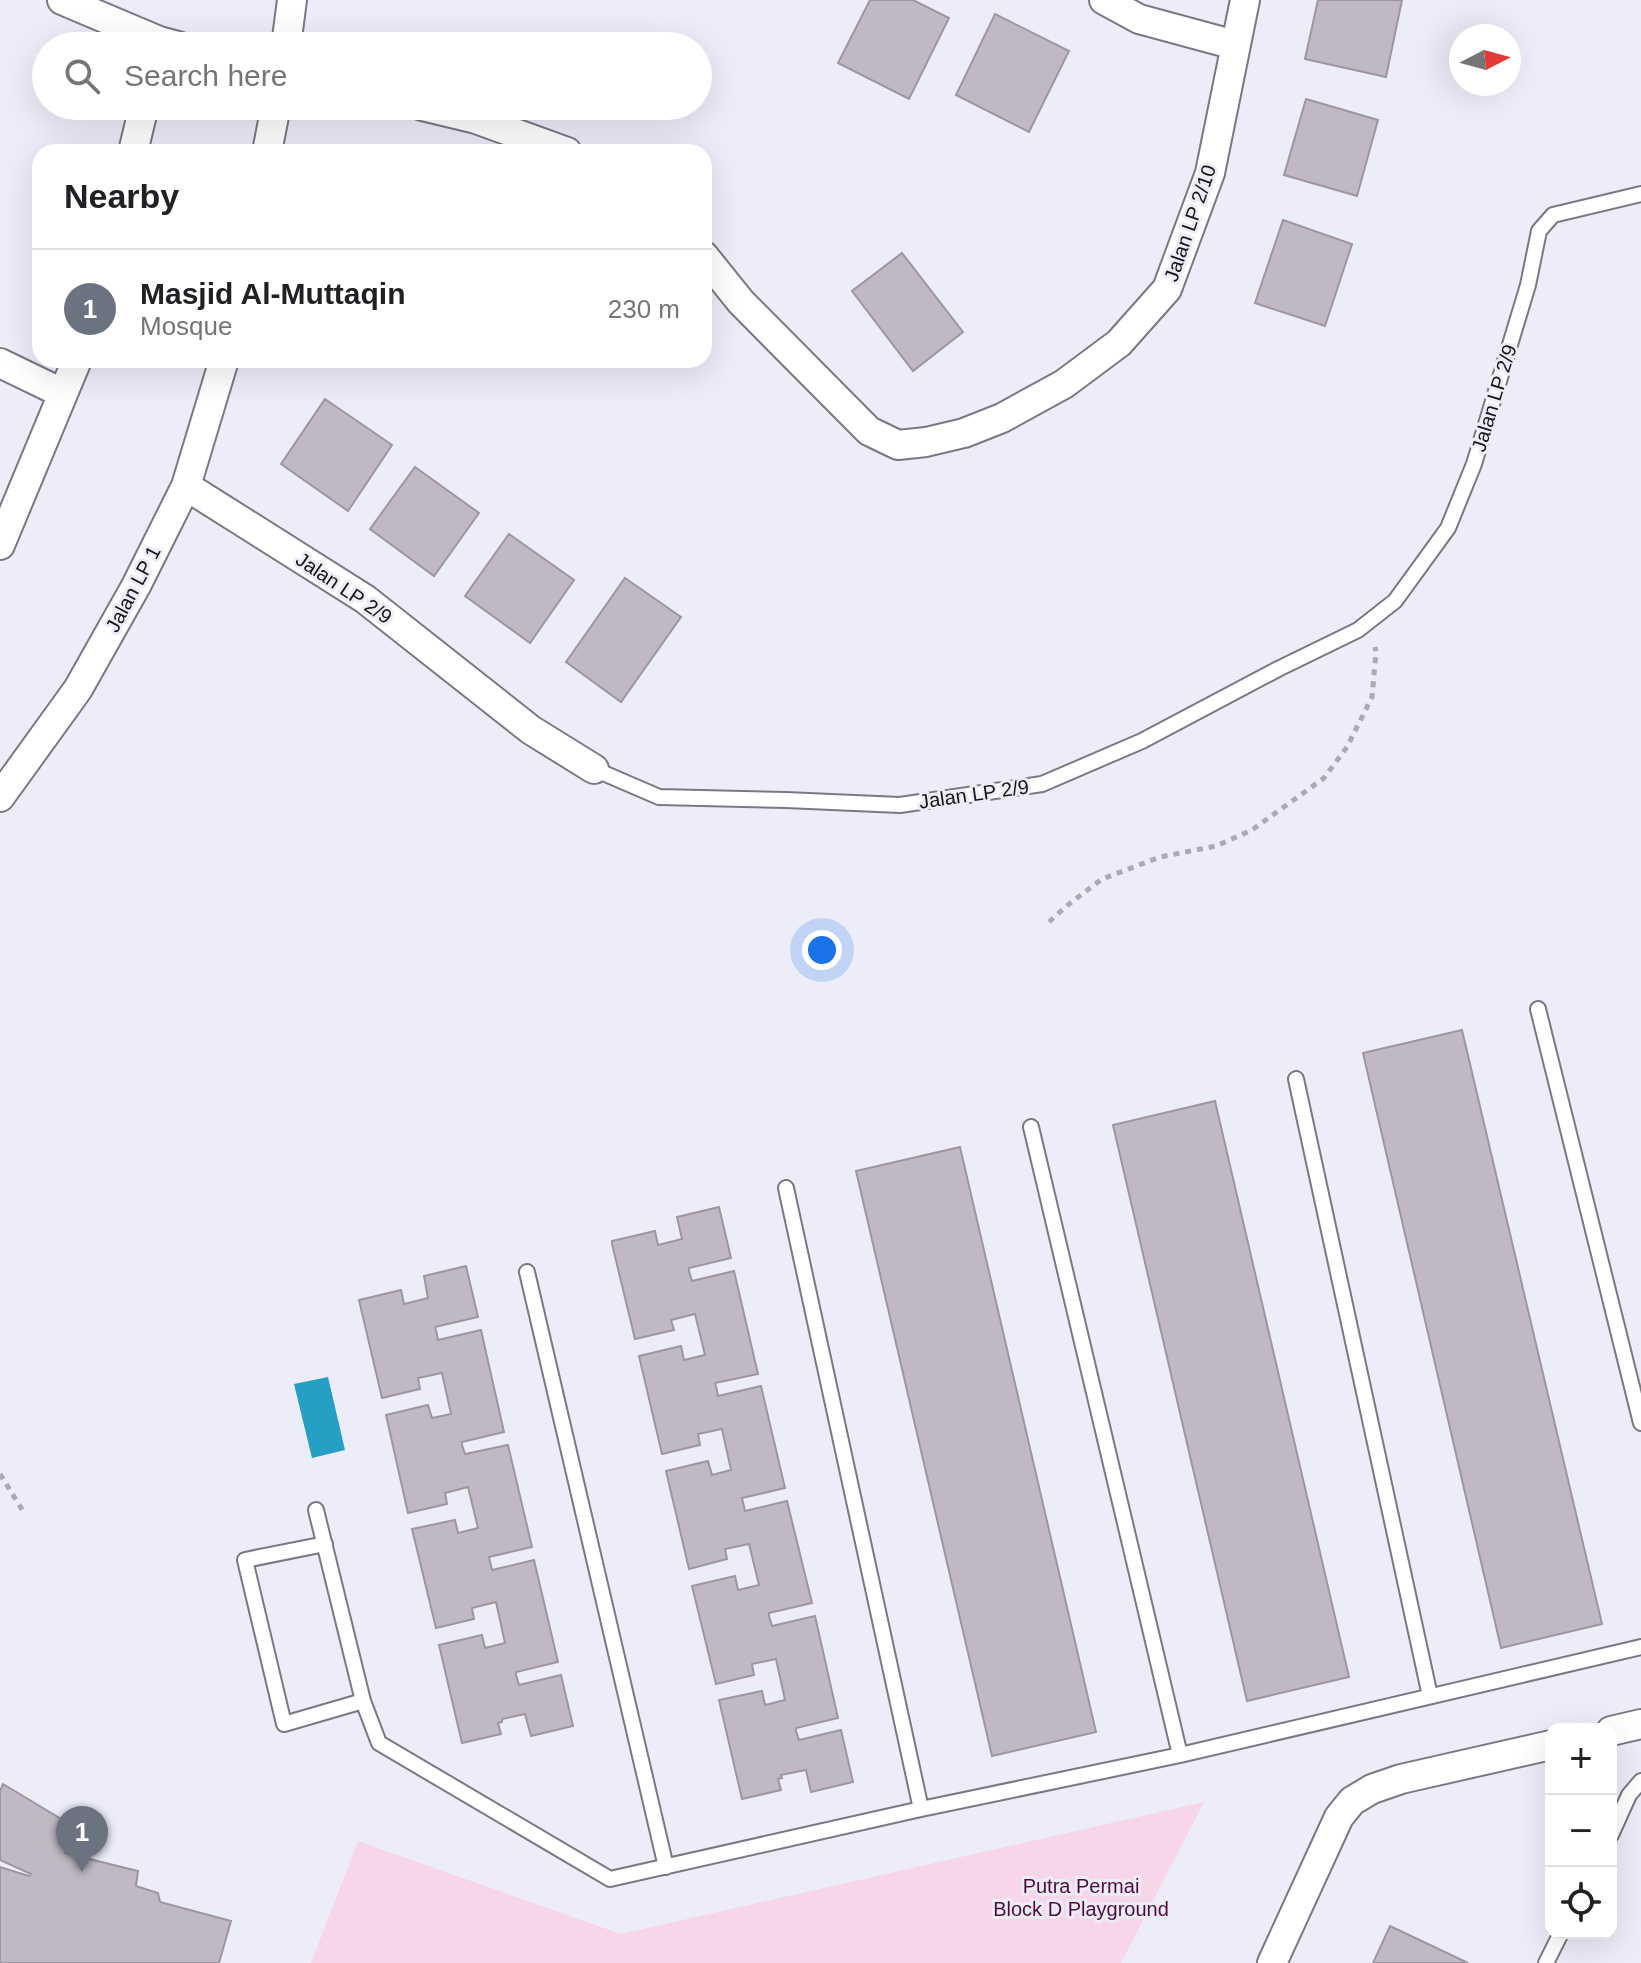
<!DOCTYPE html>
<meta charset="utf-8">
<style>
:root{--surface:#fff;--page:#f6f6f6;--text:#202124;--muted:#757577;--line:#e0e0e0;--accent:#2563eb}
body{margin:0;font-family:Arial,sans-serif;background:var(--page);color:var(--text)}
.controls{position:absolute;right:24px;bottom:24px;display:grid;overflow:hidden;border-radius:16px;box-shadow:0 8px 32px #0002}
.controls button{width:72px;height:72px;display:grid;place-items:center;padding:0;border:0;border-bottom:2px solid var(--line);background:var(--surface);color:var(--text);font:40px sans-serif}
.compass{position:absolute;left:1449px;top:24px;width:72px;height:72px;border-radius:50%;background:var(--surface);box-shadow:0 8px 32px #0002;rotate:84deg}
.you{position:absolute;left:822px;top:950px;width:28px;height:28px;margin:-20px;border:6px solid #fff;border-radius:50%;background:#1a73e8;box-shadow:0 0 0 12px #1a73e833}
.badge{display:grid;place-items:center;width:52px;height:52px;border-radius:50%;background:var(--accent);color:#fff;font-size:26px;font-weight:700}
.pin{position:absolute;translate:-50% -66px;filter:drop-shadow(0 2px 4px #0008)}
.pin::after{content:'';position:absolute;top:42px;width:28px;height:24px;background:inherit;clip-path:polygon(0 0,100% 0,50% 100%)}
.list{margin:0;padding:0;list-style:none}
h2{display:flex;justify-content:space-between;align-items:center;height:104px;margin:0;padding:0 32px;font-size:34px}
h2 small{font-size:26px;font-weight:400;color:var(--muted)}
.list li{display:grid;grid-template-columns:52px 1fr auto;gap:24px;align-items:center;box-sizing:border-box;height:120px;padding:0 32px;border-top:2px solid var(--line)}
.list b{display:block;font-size:30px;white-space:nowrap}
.list p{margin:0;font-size:26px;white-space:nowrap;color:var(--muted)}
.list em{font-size:26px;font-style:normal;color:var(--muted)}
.icon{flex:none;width:44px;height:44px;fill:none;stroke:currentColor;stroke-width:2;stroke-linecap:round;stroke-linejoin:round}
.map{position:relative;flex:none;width:1641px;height:1963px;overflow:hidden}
.search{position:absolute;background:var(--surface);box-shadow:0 8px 32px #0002;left:32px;top:32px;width:680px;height:88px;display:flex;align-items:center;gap:20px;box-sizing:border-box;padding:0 28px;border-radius:44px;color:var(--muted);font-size:30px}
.panel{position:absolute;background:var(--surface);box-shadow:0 8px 32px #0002;left:32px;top:144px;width:680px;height:224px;border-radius:24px}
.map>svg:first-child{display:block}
.green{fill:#f7d6e9}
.water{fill:#259fc4}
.building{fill:#c0b9c4;stroke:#9d96a1;stroke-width:2}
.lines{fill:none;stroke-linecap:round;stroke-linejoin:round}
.service-casing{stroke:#787984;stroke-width:18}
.minor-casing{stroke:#787984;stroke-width:32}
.path{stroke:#aaaab4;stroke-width:5;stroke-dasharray:6 6;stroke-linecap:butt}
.service{stroke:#fff;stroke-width:14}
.minor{stroke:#fff;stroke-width:28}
.labels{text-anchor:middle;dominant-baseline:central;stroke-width:6;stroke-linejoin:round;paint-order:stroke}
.street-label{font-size:20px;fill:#141519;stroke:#ededfa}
.park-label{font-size:20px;fill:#520b3e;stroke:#ededfa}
</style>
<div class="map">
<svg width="1641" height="1963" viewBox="0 0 1641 1963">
<rect width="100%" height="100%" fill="#ededfa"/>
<path class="green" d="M1204,1802l-83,161h-810l47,-122 263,93z"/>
<path class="water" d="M328,1377l17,73 -33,8 -18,-74z"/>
<path class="building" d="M870,0h43l36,18 -40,81 -71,-36z
M1318,0h84l-16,77 -81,-18z
M995,14l74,37 -40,81 -73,-37z
M1306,99l72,21 -21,76 -73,-21z
M1283,220l69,24 -27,82 -70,-23z
M902,253l61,79 -50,39 -61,-80z
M325,399l67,46 -44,66 -67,-47z
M415,467l64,46 -45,63 -64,-47z
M509,534l65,46 -44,63 -65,-47z
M625,578l56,39 -60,85 -55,-40z
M1462,1030l140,594 -101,24 -138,-595z
M1215,1101l134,576 -102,24 -134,-576z
M960,1147l136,585 -104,24 -136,-585z
M719,1207l12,51 -42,10v3l3,10 42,-10 24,103 -43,9 1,3 2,10 43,-10 24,102 -43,10 3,13 42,-10 25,102 -43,10v3l3,10 43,-10 23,102 -42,10v3l3,9 42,-10 12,52 -42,10 -5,-22 -25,5 1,3 -4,1 3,11 -39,9 -23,-99 43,-9 3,14 20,-5 -9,-41 -24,5 2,11 -38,9 -24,-98 43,-10 3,14 21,-5 -10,-41 -24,5 2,10 -38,10 -23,-98 42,-10 4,14 19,-5 -9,-41 -24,5 2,11 -38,9 -23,-98 42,-10 3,14 21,-5 -10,-41 -24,6 3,10 -39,9 -23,-95v-3l43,-10 3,14 24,-6 -5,-22z
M466,1266l12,51 -43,10 1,3 2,10 43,-10 23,102 -42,10v3l3,9 43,-9 24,102 -43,10 3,13 42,-10 24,102 -42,10v3l3,10 42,-10 12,51 -42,10 -6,-22 -23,5v3l-4,1 3,11 -39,9 -23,-98 43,-10 3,13 20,-5 -9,-41 -24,6 2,11 -38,9 -24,-99 43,-9 3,13 20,-5 -10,-41 -23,6 2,11 -39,9 -22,-98 42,-10 4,13 19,-4 -9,-41 -24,5 2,11 -38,9 -23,-98 42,-10 3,14 24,-6 -4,-22z
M3,1784l73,44 -11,25 73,18 -2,15 22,7 2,9 71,19 -12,42h-219v-96l29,9 2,-2 -31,-14v-69z
M1390,1926l78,37h-95z"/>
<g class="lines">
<defs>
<path id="service" d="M594,769l65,28 127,3 114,5 142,-21 100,-43 136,-72 80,-39 37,-29 53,-73 26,-64 54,-179 11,-54 14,-16 88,-21
M1538,1009l103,414
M1296,1079l134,617
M1031,1127l149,628
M786,1188l135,621
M527,1272l139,595
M316,1510l47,191 16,42 231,136 311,-70 259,-54 461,-108
M325,1544l-80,16 39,164 79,-23
M1611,1835l18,-40 12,-14
M1546,1963l15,-30"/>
<path id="minor" d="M62,0l97,41 19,5
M1104,0l35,19 96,26
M286,46l6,-46
M422,106l54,13 91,33
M133,152l11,-46
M267,152l9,-46
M704,256l37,46 128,129 29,14 28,-3 38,-9 38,-15 62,-34 55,-41 48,-54 43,-116 35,-173
M0,363l62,30
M186,486l179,113 166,131 63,39
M0,545l77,-185
M0,797l78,-108 58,-103 50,-100 38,-126
M1611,1731l30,-7
M1272,1963l67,-146 13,-16 20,-12 29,-10 150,-34"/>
</defs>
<use href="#service" class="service-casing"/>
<use href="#minor" class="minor-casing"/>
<path class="path" d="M1049,922l20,-18 33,-25 58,-22 56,-11 36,-16 72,-52 23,-31 25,-50 4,-45 -1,-5
M0,1474l23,37"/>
<use href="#service" class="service"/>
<use href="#minor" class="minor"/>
</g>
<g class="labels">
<g class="street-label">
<text transform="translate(1190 223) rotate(-71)">Jalan LP 2/10</text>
<text transform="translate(1494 398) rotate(-73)">Jalan LP 2/9</text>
<text transform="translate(344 588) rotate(34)">Jalan LP 2/9</text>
<text transform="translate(133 589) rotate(-62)">Jalan LP 1</text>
<text transform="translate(974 794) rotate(-8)">Jalan LP 2/9</text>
</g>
<g class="park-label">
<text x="1081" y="1886">Putra Permai<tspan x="1081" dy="23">Block D Playground</tspan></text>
</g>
</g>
</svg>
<div class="controls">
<button>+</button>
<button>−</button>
<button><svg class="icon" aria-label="locate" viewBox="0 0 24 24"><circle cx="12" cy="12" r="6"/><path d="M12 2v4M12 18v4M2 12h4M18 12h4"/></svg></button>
</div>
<svg class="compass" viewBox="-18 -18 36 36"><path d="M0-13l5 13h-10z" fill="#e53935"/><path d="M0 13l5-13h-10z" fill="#757577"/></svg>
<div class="you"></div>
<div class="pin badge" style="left:82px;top:1872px;background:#6b7280">1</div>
<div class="search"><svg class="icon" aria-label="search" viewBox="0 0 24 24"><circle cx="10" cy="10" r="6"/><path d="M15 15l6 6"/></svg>Search here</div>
<section class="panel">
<h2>Nearby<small></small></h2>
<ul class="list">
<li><span class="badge" style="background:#6b7280">1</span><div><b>Masjid Al-Muttaqin</b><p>Mosque</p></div><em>230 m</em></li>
</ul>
</section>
</div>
